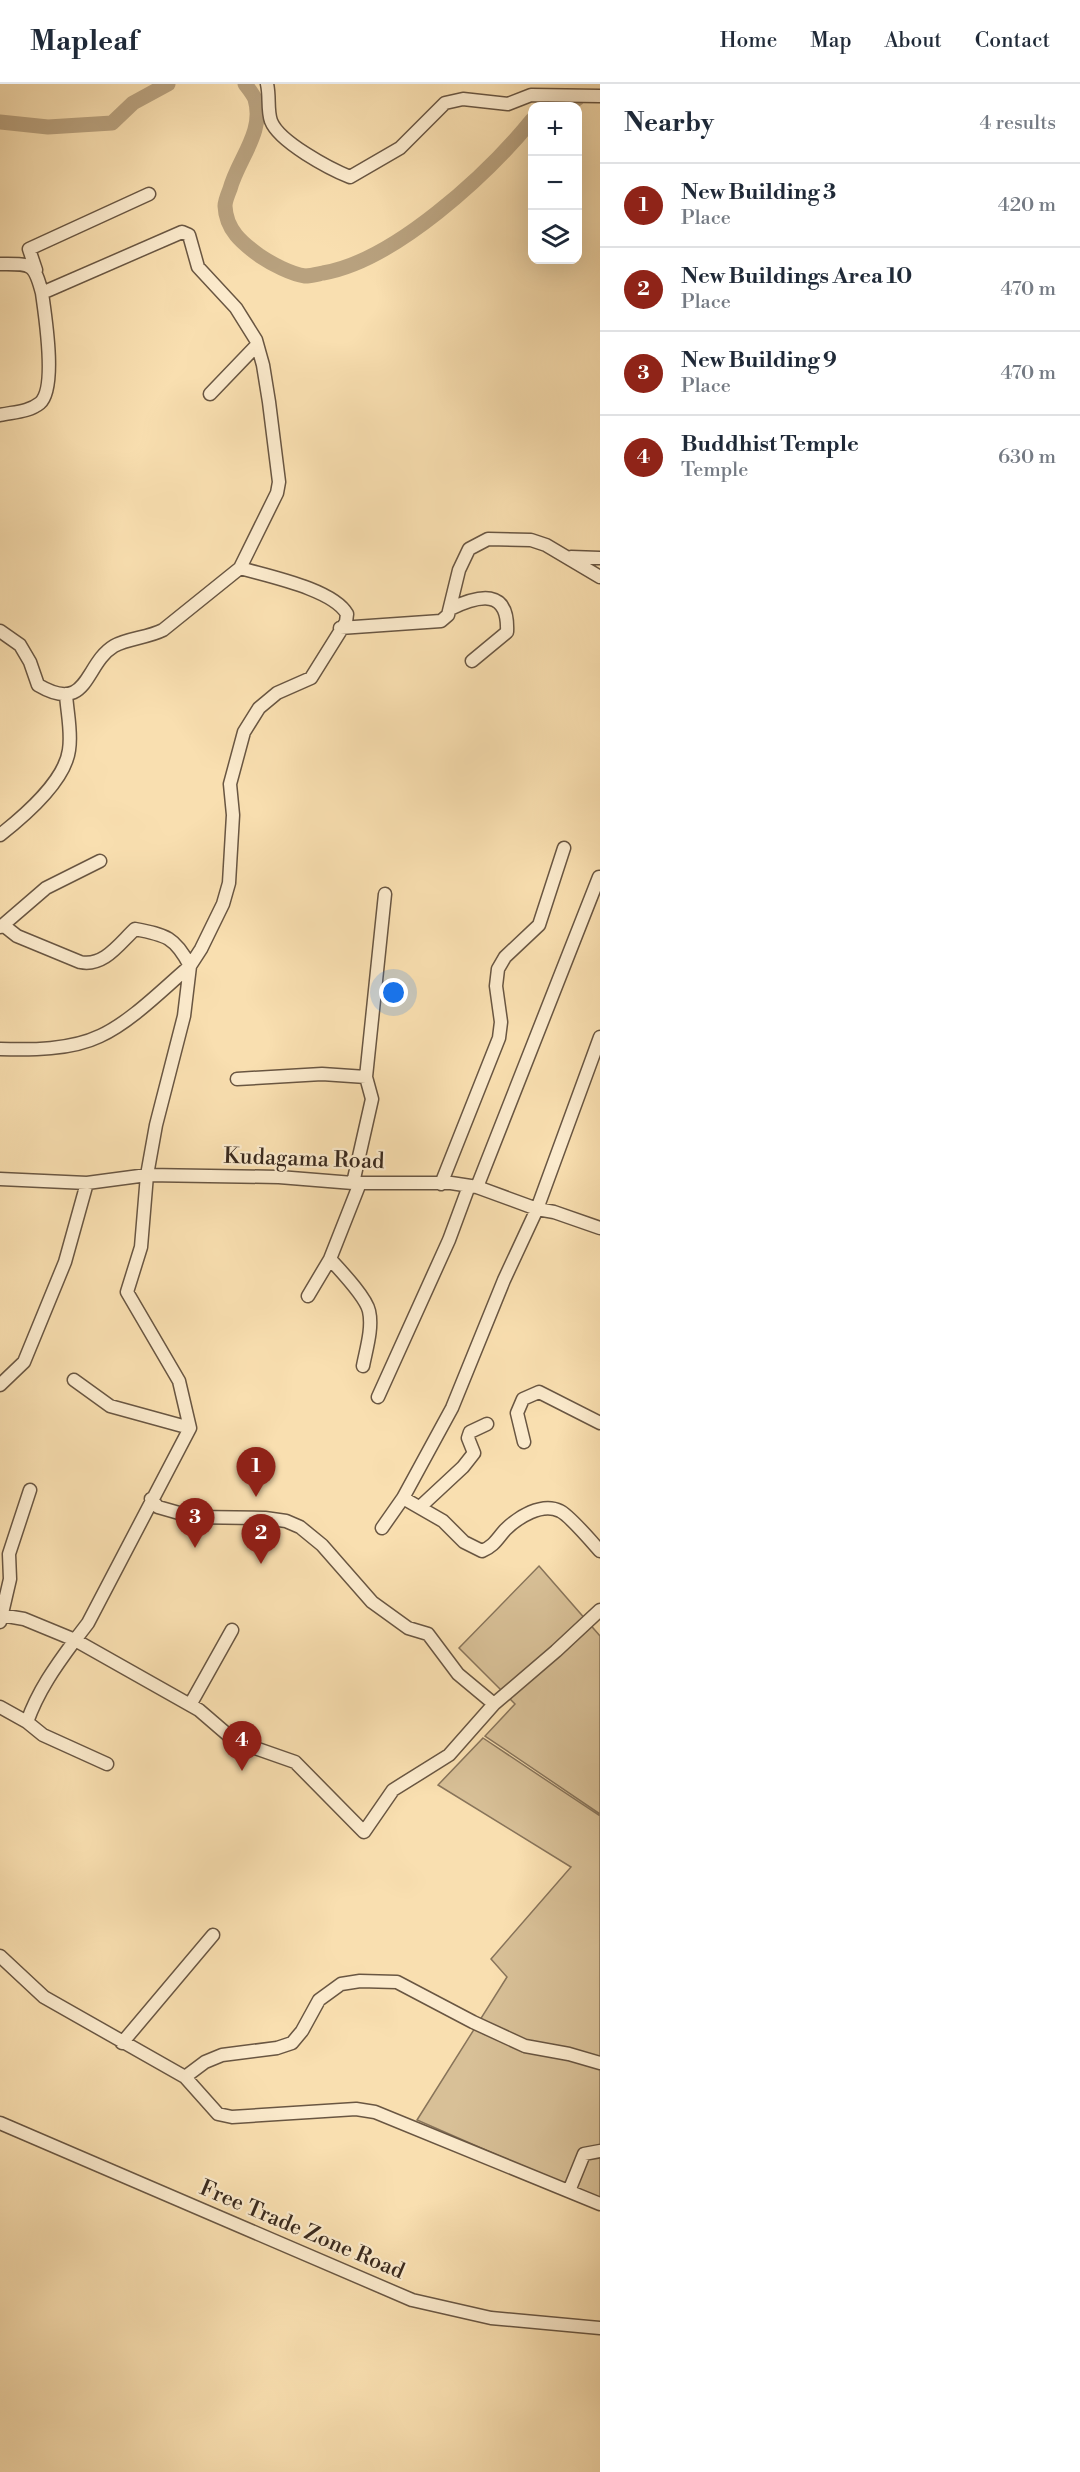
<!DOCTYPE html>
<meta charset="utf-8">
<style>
:root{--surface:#fff;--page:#f6f6f7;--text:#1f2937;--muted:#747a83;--line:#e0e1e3;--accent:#8f2418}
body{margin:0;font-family:"Libre Bodoni",serif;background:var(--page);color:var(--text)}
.controls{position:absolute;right:18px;top:18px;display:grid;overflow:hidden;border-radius:12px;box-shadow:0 6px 24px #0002}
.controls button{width:54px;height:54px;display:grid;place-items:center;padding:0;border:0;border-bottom:2px solid var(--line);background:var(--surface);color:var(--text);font:30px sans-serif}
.you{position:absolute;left:394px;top:909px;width:21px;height:21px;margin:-15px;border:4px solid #fff;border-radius:50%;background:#1a73e8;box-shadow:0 0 0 9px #1a73e833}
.badge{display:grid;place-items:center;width:39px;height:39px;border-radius:50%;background:var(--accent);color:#fff;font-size:20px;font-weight:700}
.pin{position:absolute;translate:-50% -50px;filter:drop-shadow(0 2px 3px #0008)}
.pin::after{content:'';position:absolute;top:32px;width:21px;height:18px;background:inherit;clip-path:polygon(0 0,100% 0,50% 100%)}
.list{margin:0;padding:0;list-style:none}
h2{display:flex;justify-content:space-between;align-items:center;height:78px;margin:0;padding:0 24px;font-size:26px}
h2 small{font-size:20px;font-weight:400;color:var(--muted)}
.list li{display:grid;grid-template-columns:39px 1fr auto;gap:18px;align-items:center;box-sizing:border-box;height:84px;padding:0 24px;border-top:2px solid var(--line)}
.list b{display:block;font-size:22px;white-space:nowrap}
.list p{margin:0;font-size:20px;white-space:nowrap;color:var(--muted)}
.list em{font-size:20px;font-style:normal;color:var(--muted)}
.icon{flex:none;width:33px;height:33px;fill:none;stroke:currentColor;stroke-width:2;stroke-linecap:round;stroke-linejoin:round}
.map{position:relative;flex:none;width:600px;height:2388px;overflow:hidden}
header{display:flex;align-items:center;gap:36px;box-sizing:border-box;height:84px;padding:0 30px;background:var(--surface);border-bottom:2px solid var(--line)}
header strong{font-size:28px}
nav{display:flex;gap:33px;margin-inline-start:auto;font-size:21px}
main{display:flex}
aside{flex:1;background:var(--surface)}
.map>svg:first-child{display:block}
.green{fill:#d8c097;stroke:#88745a;stroke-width:1.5}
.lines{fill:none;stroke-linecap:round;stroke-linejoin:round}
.river{stroke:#b8a17e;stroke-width:15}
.minor-casing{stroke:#695642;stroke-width:15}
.minor{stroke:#fbeacc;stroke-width:12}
.labels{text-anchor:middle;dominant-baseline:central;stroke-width:4.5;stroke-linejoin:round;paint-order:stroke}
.street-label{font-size:22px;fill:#39291d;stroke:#fbeacc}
</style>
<header>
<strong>Mapleaf</strong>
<nav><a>Home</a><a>Map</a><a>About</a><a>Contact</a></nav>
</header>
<main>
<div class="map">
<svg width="600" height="2388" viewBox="0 0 600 2388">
<rect width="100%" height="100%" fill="#f9dfb0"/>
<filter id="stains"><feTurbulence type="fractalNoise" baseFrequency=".00333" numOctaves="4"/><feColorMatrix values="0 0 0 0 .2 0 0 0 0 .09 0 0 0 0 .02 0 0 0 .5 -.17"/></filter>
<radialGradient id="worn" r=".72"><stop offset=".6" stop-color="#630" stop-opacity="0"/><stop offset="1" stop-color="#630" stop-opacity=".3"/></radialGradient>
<path class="green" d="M539,1482l61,70v178l-115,-78 30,-32 -56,-56z
M483,1654l117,78v384l-183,-80 90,-143 -16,-18 80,-92 -133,-82z"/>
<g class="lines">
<path class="river" d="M245,0c3,4 8,10 10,15 10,33 -17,60 -25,90 -2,5 -5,12 -5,17 1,24 17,37 35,50 12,8 31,18 45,20 6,0 13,-2 18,-3 71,-12 164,-98 209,-153
M545,22l16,-6 16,-1
M0,38l48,5 64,-4 21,-20 35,-19"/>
<defs>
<path id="minor" d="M267,0c3,12 0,26 4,37 8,21 59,48 79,56l50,-29 45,-45 18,-4 45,5 23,-9 69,1
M0,180c31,0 34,-2 42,29
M36,186l-7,-21 120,-55
M210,310l47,-49
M0,331c13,-3 29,-3 40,-12 17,-15 5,-88 2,-110l140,-61 7,3 9,32 38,41 20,32 7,25 6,37 10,80 -2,11 -37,75 -77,62c-16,8 -35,8 -49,16 -30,18 -25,69 -76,39l-8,-23 -10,-17 -20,-14
M571,473l29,1
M450,525c29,-14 59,-21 57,23l-35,29
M340,544l101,-7 7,-6 11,-45 10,-21 19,-10 43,1 15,5 54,32
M0,751c23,-18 65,-54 69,-85 3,-18 -2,-38 -3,-56
M3,841l43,-37 54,-27
M0,843l3,-2 14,11 63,26c24,5 39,-18 55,-33 31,6 40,8 55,37l11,-17 22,-45 6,-21 4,-68 -3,-31 14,-52 15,-24 18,-15 34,-15 35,-56 1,-8c-14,-25 -80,-38 -107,-46
M0,965c31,1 71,1 100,-13 31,-14 64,-48 90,-70l-6,50 -28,109 -9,50 -6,72 -14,45 52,89 11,47 -102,195 -13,17 -51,-21 -24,-4
M237,995l85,-5 44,3
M0,1095l87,4 60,-8 132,2 74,6h98l26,4 60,22 17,3 46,16
M353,1099l19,-84 -6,-22 19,-183
M360,1099l-30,76c10,11 36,38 39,52 4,17 -3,39 -6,55
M441,1100l58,-146 2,-16 -5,-36 2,-17 7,-12 34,-32 25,-77
M477,1103l122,-310
M308,1212l22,-37
M74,1296l36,26 80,22
M0,1301l24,-23 41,-100 22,-79
M378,1313l71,-157 20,-54
M524,1358l-7,-29 6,-14 16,-7 61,31
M403,1414l40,23 21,21 18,9c12,-5 15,-12 23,-21 13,-13 37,-28 55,-19 9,4 32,31 40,40
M420,1423l43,-40 11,-14 -6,-15 2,-6 17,-8
M382,1444l21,-30 49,-90 52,-128 33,-71 63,-172
M0,1538l10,-43 -1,-25 21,-64
M494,1620l62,-53 44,-41
M190,1621l42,-75
M0,1623l27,15
M107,1680l-64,-29 -16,-13c11,-31 28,-55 48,-82l124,70 36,31 60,21 69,70 29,-42 56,-35 45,-51 -36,-30 -30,-40 -20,-6 -36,-26 -50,-57 -22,-18 -14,-6 -21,-3 -72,-1 -35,-10 -7,-8
M0,1872l44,41 141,80 33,37 14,3 124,-8 19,3 225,92
M122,1959l91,-108
M185,1993l20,-15 17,-7 55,-7 15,-5 10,-12 17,-31 22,-16 19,-3 37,1 76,40 52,24 44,8 31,9
M0,2039l412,177 79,18 109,10
M569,2107l15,-37 16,-3"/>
</defs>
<use href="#minor" class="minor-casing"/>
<use href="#minor" class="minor"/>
</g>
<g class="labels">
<g class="street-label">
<text transform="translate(304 1075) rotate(2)">Kudagama Road</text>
<text transform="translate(302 2146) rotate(23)">Free Trade Zone Road</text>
</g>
</g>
<rect width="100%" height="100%" filter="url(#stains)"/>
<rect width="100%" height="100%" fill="url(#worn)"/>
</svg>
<div class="controls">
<button>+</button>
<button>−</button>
<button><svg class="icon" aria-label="layers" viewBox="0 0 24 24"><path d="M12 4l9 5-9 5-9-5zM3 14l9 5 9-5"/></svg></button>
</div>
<div class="you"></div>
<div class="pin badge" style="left:256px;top:1413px">1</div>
<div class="pin badge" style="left:261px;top:1480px">2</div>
<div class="pin badge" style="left:195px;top:1464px">3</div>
<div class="pin badge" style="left:242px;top:1687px">4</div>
</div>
<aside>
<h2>Nearby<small>4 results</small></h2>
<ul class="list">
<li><span class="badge">1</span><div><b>New Building 3</b><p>Place</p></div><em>420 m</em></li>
<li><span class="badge">2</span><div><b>New Buildings Area 10</b><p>Place</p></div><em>470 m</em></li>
<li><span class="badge">3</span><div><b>New Building 9</b><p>Place</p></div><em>470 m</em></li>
<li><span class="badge">4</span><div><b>Buddhist Temple</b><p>Temple</p></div><em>630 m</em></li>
</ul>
</aside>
</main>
